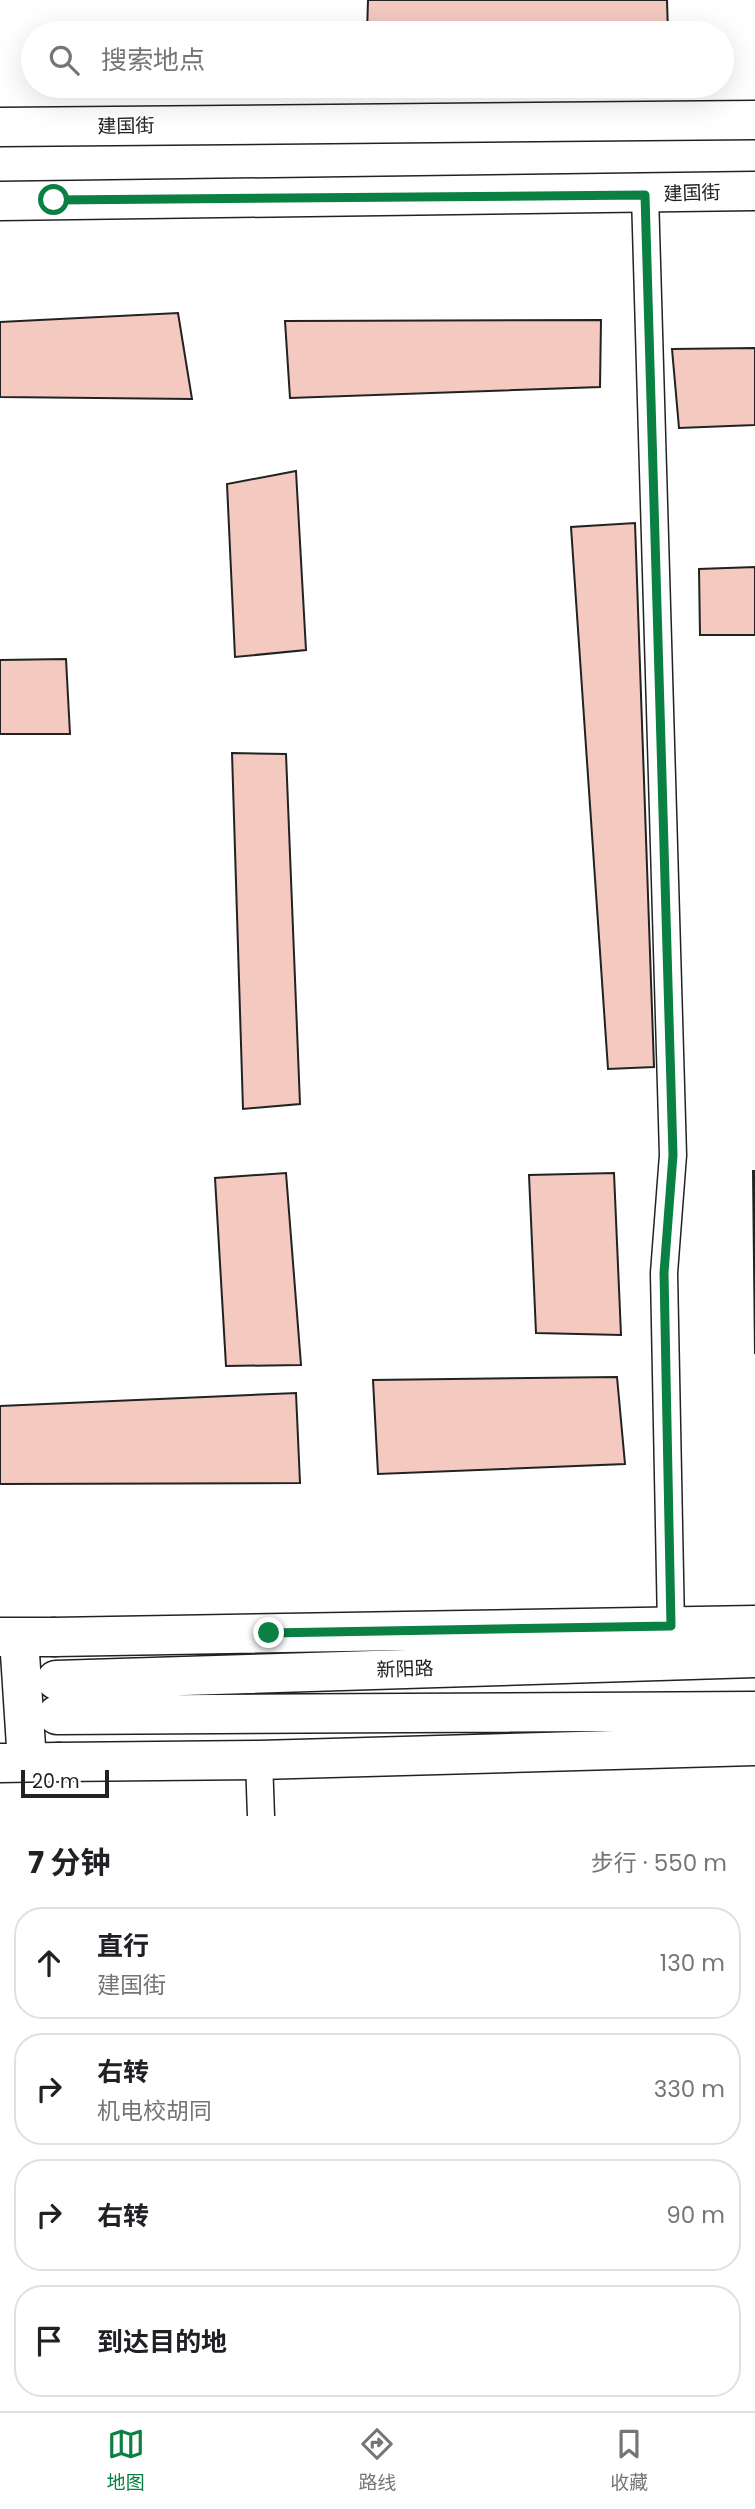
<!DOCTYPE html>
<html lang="zh">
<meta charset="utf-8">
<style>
:root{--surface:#fff;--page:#f6f6f6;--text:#202124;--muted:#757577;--line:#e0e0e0;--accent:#0b8043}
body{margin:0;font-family:Poppins,"Noto Sans SC",sans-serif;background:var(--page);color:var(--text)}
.scale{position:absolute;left:21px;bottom:18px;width:88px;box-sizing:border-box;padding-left:7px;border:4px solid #222;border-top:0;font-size:19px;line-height:24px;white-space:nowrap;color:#222;-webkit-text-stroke:5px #fff;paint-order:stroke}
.stop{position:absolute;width:21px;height:21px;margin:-16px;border:5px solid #0b8043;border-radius:50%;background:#fff}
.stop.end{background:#0b8043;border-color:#fff;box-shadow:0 2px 7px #0008}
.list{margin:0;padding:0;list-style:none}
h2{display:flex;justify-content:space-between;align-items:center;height:91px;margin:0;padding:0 28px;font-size:30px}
h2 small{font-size:23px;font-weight:400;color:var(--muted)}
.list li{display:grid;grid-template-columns:46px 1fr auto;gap:21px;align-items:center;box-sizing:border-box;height:112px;margin:0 14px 14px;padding:0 14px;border:2px solid var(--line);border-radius:28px}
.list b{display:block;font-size:26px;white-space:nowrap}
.list p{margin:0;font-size:23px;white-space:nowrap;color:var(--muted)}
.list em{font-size:23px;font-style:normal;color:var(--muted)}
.icon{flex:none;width:38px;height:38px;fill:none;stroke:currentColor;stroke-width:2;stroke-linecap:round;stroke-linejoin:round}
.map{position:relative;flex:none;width:755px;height:1816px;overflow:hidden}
.search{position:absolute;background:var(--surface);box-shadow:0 7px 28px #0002;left:21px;right:21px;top:21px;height:77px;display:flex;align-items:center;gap:18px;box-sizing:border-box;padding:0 24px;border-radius:38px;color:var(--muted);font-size:26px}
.sheet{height:595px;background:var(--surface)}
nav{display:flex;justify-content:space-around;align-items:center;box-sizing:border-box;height:98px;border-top:2px solid var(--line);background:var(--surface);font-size:19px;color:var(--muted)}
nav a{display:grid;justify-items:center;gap:4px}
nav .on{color:var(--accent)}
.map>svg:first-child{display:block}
.building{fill:#f3c9c0;stroke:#222;stroke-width:2}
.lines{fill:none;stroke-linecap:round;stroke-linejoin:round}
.minor-casing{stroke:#222;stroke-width:29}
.primary-casing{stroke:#222;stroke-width:41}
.trunk-casing{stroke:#222;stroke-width:41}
.minor{stroke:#fff;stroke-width:26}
.primary{stroke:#fff;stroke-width:38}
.trunk{stroke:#fff;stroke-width:38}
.route{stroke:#0b8043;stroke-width:9}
.labels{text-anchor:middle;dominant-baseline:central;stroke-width:5;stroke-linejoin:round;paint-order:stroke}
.street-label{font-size:19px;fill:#222;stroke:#fff}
</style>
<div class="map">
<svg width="755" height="1816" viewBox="0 0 755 1816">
<rect width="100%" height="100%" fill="#fff"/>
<path class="building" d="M368,0h299l1,33h-301z
M178,313l14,86 -192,-2v-75z
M601,320l-1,67 -310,11 -5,-77z
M755,348v77l-76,3 -7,-79z
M296,471l10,179 -71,7 -8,-173z
M635,523l19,544 -46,2 -37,-542z
M755,567v68h-55l-1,-66z
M66,659l4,75h-70v-74z
M232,753l54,1 14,350 -57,5z
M753,1171h2v183z
M286,1173l15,192 -75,1 -11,-188z
M614,1173l7,162 -85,-2 -7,-158z
M617,1377l8,87 -247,10 -5,-94z
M296,1393l4,90 -300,1v-78z"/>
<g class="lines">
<defs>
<path id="minor" d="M645,195l28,960 -9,118 7,353
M259,1760l2,56"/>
<path id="primary" d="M0,127l755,-7
M0,201l755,-10
M54,1637l701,-12
M56,1680l699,-22
M57,1715l698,-4
M58,1762l201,-2 496,-14"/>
<path id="trunk" d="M0,1637h54
M19,1638l8,124
M0,1763l58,-1"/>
</defs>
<use href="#minor" class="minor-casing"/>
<use href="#primary" class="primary-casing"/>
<use href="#trunk" class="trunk-casing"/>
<use href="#minor" class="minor"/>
<use href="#primary" class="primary"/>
<use href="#trunk" class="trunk"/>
</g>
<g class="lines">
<path class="route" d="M54,200l591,-5 28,960 -9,118 7,353 -402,7"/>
</g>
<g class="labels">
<g class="street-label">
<text transform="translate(126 126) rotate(-1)">建国街</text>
<text transform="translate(692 193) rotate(-2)">建国街</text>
<text transform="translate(405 1669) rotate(-2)">新阳路</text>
</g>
</g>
</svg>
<div class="scale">20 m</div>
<div class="stop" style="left:54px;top:200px"></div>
<div class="stop end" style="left:269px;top:1633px"></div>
<div class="search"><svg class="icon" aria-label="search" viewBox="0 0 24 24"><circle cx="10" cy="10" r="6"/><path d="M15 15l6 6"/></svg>搜索地点</div>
</div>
<section class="sheet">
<h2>7 分钟<small>步行 · 550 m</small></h2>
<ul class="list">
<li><svg class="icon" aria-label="ahead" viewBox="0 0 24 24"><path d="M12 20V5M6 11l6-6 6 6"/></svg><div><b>直行</b><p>建国街</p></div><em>130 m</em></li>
<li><svg class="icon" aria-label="right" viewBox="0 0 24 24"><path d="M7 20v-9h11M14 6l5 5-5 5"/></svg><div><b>右转</b><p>机电校胡同</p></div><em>330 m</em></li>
<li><svg class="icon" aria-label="right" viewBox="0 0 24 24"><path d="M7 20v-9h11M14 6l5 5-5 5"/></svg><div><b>右转</b></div><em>90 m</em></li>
<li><svg class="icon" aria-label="arrive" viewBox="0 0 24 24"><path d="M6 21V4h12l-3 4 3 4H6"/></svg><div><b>到达目的地</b></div></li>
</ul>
</section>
<nav>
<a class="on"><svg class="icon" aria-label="map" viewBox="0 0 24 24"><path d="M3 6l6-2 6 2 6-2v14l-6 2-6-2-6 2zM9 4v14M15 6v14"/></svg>地图</a>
<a><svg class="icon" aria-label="directions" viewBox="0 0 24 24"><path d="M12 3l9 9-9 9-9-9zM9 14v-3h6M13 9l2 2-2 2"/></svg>路线</a>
<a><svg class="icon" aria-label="saved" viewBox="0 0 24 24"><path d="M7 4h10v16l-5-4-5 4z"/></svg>收藏</a>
</nav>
